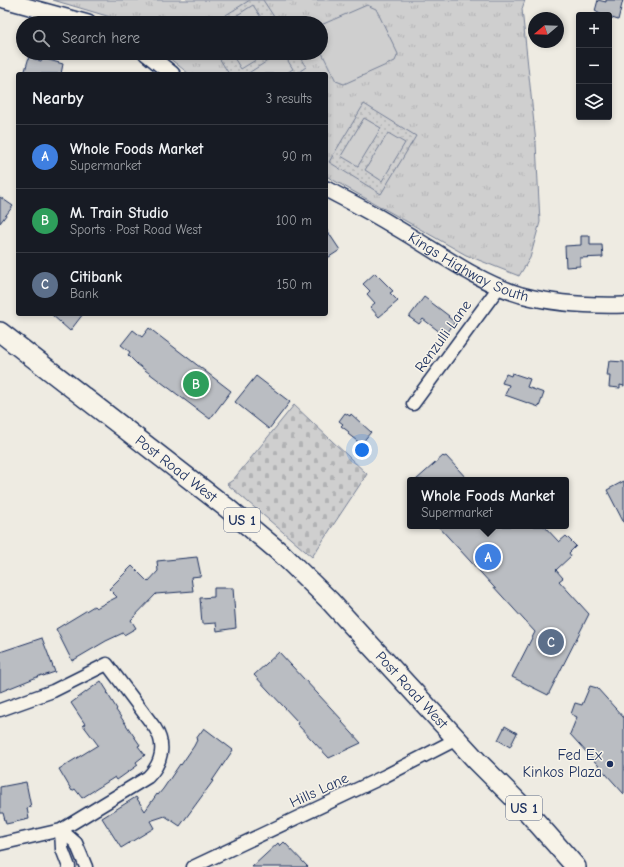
<!DOCTYPE html>
<meta charset="utf-8">
<style>
:root{--surface:#171b24;--page:#20242c;--text:#f1f3f6;--muted:#9ea1a6;--line:#363941;--accent:#2563eb}
body{margin:0;font-family:"Comic Neue",sans-serif;background:var(--page);color:var(--text)}
.controls{position:absolute;right:12px;top:12px;display:grid;overflow:hidden;border-radius:4px;box-shadow:0 2px 6px #0003}
.controls button{width:36px;height:36px;display:grid;place-items:center;padding:0;border:0;border-bottom:1px solid var(--line);background:var(--surface);color:var(--text);font:20px sans-serif}
.compass{position:absolute;left:528px;top:12px;width:36px;height:36px;border-radius:50%;background:var(--surface);box-shadow:0 2px 6px #0003;rotate:251deg}
.you{position:absolute;left:362px;top:450px;width:14px;height:14px;margin:-10px;border:3px solid #fff;border-radius:50%;background:#1a73e8;box-shadow:0 0 0 6px #1a73e833}
.badge{display:grid;place-items:center;width:26px;height:26px;border-radius:50%;background:var(--accent);color:#fff;font-size:13px;font-weight:700}
.pin{position:absolute;translate:-50% -50%;border:2px solid #fff;box-shadow:0 1px 4px #0006}
.popup{position:absolute;left:407px;top:477px;width:162px;height:52px;box-sizing:border-box;display:grid;place-content:center;border-radius:4px;background:var(--surface);filter:drop-shadow(0 1px 3px #0005);font-size:13px;white-space:nowrap;color:var(--muted)}
.popup b{font-size:15px;color:var(--text)}
.popup::after{content:'';position:absolute;left:50%;top:100%;margin-left:-8px;border:8px solid transparent;border-top-color:var(--surface)}
.list{margin:0;padding:0;list-style:none}
h2{display:flex;justify-content:space-between;align-items:center;height:52px;margin:0;padding:0 16px;font-size:17px}
h2 small{font-size:13px;font-weight:400;color:var(--muted)}
.list li{display:grid;grid-template-columns:26px 1fr auto;gap:12px;align-items:center;box-sizing:border-box;height:64px;padding:0 16px;border-top:1px solid var(--line)}
.list b{display:block;font-size:15px;white-space:nowrap}
.list p{margin:0;font-size:13px;white-space:nowrap;color:var(--muted)}
.list em{font-size:13px;font-style:normal;color:var(--muted)}
.icon{flex:none;width:22px;height:22px;fill:none;stroke:currentColor;stroke-width:2;stroke-linecap:round;stroke-linejoin:round}
.map{position:relative;flex:none;width:624px;height:867px;overflow:hidden}
.search{position:absolute;background:var(--surface);box-shadow:0 2px 6px #0003;left:16px;top:16px;width:312px;height:44px;display:flex;align-items:center;gap:10px;box-sizing:border-box;padding:0 14px;border-radius:22px;color:var(--muted);font-size:15px}
.panel{position:absolute;background:var(--surface);box-shadow:0 2px 6px #0003;left:16px;top:72px;width:312px;height:244px;border-radius:4px}
.map>svg:first-child{display:block}
.grass{fill:url(#grass-tufts);stroke:#757f96}
.cemetery{fill:url(#cemetery-stones);stroke:#757f96}
.park{fill:url(#park-dots);stroke:#757f96}
.garden{fill:#cfcfcf;stroke:#757f96}
.building{fill:#babdc2;stroke:#1b2f5e}
.lines{fill:none;stroke-linecap:round;stroke-linejoin:round}
.minor-casing{stroke:#1b2f5e;stroke-width:15}
.tertiary-casing{stroke:#1b2f5e;stroke-width:18}
.primary-casing{stroke:#1b2f5e;stroke-width:22}
.minor{stroke:#f7f3e8;stroke-width:12}
.tertiary{stroke:#f7f3e8;stroke-width:15}
.primary{stroke:#f7f3e8;stroke-width:19}
.poi-dot{fill:#1b2f5e;stroke:#f7f3e8;stroke-width:1.5}
.labels{text-anchor:middle;dominant-baseline:central;stroke-width:3;stroke-linejoin:round;paint-order:stroke}
.shield{fill:#f7f3e8;stroke:#5d6a87;stroke-width:1}
.shield-label{font-size:14px;font-weight:bold;fill:#1b2f5e}
.street-label{font-size:15px;fill:#1b2f5e;stroke:#f7f3e8}
.poi-label{font-size:15px;fill:#1b2f5e;stroke:#f7f3e8;text-anchor:end}
</style>
<div class="map">
<svg width="624" height="867" viewBox="0 0 624 867">
<defs>
<pattern id="grass-tufts" width="24" height="20" patternUnits="userSpaceOnUse"><rect width="24" height="20" fill="#cfcfcf"/><path d="M3 7l-1-3M5 7V3M7 7l1-3M15 17l-1-3M17 17v-4M19 17l1-3" fill="none" stroke="#b1b2b4"/></pattern>
<pattern id="cemetery-stones" width="16" height="16" patternUnits="userSpaceOnUse"><rect width="16" height="16" fill="#cfcfcf"/><path d="M2 7V4a2 2 0 0 1 4 0v3zM10 15v-3a2 2 0 0 1 4 0v3z" fill="#b1b2b4"/></pattern>
<pattern id="park-dots" width="8" height="8" patternUnits="userSpaceOnUse"><rect width="8" height="8" fill="#cfcfcf"/><path d="M2 2h.1M6 6h.1" fill="none" stroke="#b1b2b4" stroke-width="1.8" stroke-linecap="round"/></pattern>
</defs>
<rect width="100%" height="100%" fill="#eeebe2"/>
<filter id="ink" filterUnits="userSpaceOnUse"><feTurbulence type="fractalNoise" baseFrequency=".025" numOctaves="2"/><feDisplacementMap in="SourceGraphic" scale="8" xChannelSelector="R" yChannelSelector="G"/><feConvolveMatrix kernelMatrix="1 2 1 2 8 2 1 2 1" color-interpolation-filters="sRGB"/></filter>
<g filter="url(#ink)">
<path class="grass" d="M53,0h472l-3,9 14,134 4,79 -10,36 -11,18 -53,-21 -140,-79v-102h-137l-26,-21h158v-30h-199l-5,-4z"/>
<path class="cemetery" d="M294,405l73,69 -55,83 -85,-73 6,-4z"/>
<path class="park" d="M250,0h13l15,23h-65z
M216,53h81l9,14 -10,7h-67z
M364,104l52,32 -35,58 -52,-32z"/>
<path class="garden" d="M253,5l11,17 -39,1z
M367,5l9,4 22,45 -3,7 -51,23 -8,-3 -15,-30v-26z
M231,53h36l-26,16z
M280,53h3l10,16 -8,5h-38z
M364,118l17,10 -23,38 -17,-10z
M388,133l17,10 -23,38 -17,-11z"/>
<path class="building" d="M598,0l8,2v-2h17l-5,20 -9,-3v-2h-7l-7,-4z
M29,57l12,4 1,-3 21,6 -2,10h-37z
M0,197l13,9 -13,17z
M326,229l14,21 -14,9z
M581,236h9v9h12l1,12 -23,1v8l-14,1 -1,-21 16,-1z
M375,273l18,18 -3,2 8,8 -19,16 -9,-10 5,-4 -8,-9 3,-3 -7,-7z
M424,297l25,19 -1,1 7,5 -10,14 -22,-17 -4,5 -10,-7z
M51,314h32l-13,17z
M149,328l82,63 -21,28 -73,-55 -9,-9 2,-3 -9,-7 12,-15 9,7z
M609,361l15,1v24l-4,-1v3l-11,-1 1,-11h-3z
M512,373l18,6 -3,8 17,6 -5,14 -34,-12 4,-10 -7,-2 4,-9 5,2z
M256,376l34,26 -21,27 -34,-27z
M345,413l5,3 1,-2 20,18 -10,12 -13,-10 1,-2 -8,-6 2,-2 -4,-3z
M443,456l1,1 2,-1 22,24h-52z
M624,481v42l-17,-33z
M438,526h106l15,16 7,-6 10,10 -7,7 2,3 -15,14 7,8 -4,3 30,33 -41,81 -36,-18 23,-45z
M197,557l4,19 -10,1 2,14 -37,3 -25,26 5,8 -12,7 -1,-2 -17,8 -34,20 -16,-32 38,-23 2,2 21,-11 -8,-8 23,-23 16,16 10,-11 -1,-10z
M214,588h19l3,40 -19,3 -1,-8 -14,1 -2,-26 14,-1z
M42,638l13,34 -12,4 -1,-1 -42,17v-40z
M279,652l64,69 -1,1 19,21 -32,15 -32,-34 1,-2 -44,-47z
M101,681l7,11 -1,1 10,16 -1,1 24,35 -2,1 7,9 -9,7 2,3 -21,15 -2,-3 -33,21 -7,-9 -3,2 -13,-22 39,-24 -15,-20 2,-1 -14,-21z
M590,686l7,2 27,30v76l-54,-60 7,-17 -6,-3 4,-11 7,2z
M505,726l12,7 -7,14 -12,-7z
M204,728l29,22 -21,31h1l-33,45 -15,-10 -15,5 4,7 -33,20 -19,-30 34,-21 9,14 12,-17 1,1 5,-6 17,-25 1,1 13,-19 3,-6 -1,-1z
M26,782l5,25 -4,1 2,11 -23,5 -3,-11h-3v-26z
M284,842l24,25h-56l26,-24 2,3z"/>
<g class="lines">
<defs>
<path id="minor" d="M413,404l86,-117
M0,710l53,-19 54,-27 48,64c11,17 7,35 -7,49l-87,53 -61,14
M69,867l-7,-18 -1,-19 15,13 10,24
M193,867l192,-91 72,-37"/>
<g id="tertiary">
<path d="M4,0l84,23"/>
<path d="M146,53l26,21"/>
<path id="s1" d="M326,189c23,12 47,24 69,38 42,24 80,54 126,68 34,9 68,11 103,10"/>
</g>
<g id="primary">
<path id="s2" d="M0,332l227,176 56,47 46,45 148,161 47,47 52,59"/>
</g>
</defs>
<use href="#minor" class="minor-casing"/>
<use href="#tertiary" class="tertiary-casing"/>
<use href="#primary" class="primary-casing"/>
<use href="#minor" class="minor"/>
<use href="#tertiary" class="tertiary"/>
<use href="#primary" class="primary"/>
</g>
</g>
<circle class="poi-dot" cx="610" cy="764" r="4"/>
<g class="labels">
<g class="shield">
<rect x="224" y="508" width="36" height="24" rx="3"/>
<rect x="506" y="796" width="36" height="24" rx="3"/>
</g>
<g class="shield-label">
<text x="242" y="520">US 1</text>
<text x="524" y="808">US 1</text>
</g>
<g class="street-label">
<text stroke="none"><textPath href="#s1" startOffset="163">Kings Highway South</textPath></text>
<text transform="translate(443 336) rotate(-54)">Renzulli Lane</text>
<text stroke="none"><textPath href="#s2" startOffset="223">Post Road West</textPath></text>
<text stroke="none"><textPath href="#s2" startOffset="547">Post Road West</textPath></text>
<text transform="translate(319 790) rotate(-25)">Hills Lane</text>
</g>
<g class="poi-label">
<text x="602" y="755">Fed Ex<tspan x="602" dy="17">Kinkos Plaza</tspan></text>
</g>
</g>
</svg>
<div class="controls">
<button>+</button>
<button>−</button>
<button><svg class="icon" aria-label="layers" viewBox="0 0 24 24"><path d="M12 4l9 5-9 5-9-5zM3 14l9 5 9-5"/></svg></button>
</div>
<svg class="compass" viewBox="-18 -18 36 36"><path d="M0-13l5 13h-10z" fill="#e53935"/><path d="M0 13l5-13h-10z" fill="#9ea1a6"/></svg>
<div class="you"></div>
<div class="pin badge" style="left:488px;top:557px;background:#3f7fe0">A</div>
<div class="popup"><b>Whole Foods Market</b>Supermarket</div>
<div class="pin badge" style="left:196px;top:384px;background:#2e9e5b">B</div>
<div class="pin badge" style="left:551px;top:642px;background:#5c6f8a">C</div>
<div class="search"><svg class="icon" aria-label="search" viewBox="0 0 24 24"><circle cx="10" cy="10" r="6"/><path d="M15 15l6 6"/></svg>Search here</div>
<section class="panel">
<h2>Nearby<small>3 results</small></h2>
<ul class="list">
<li><span class="badge" style="background:#3f7fe0">A</span><div><b>Whole Foods Market</b><p>Supermarket</p></div><em>90 m</em></li>
<li><span class="badge" style="background:#2e9e5b">B</span><div><b>M. Train Studio</b><p>Sports · Post Road West</p></div><em>100 m</em></li>
<li><span class="badge" style="background:#5c6f8a">C</span><div><b>Citibank</b><p>Bank</p></div><em>150 m</em></li>
</ul>
</section>
</div>
